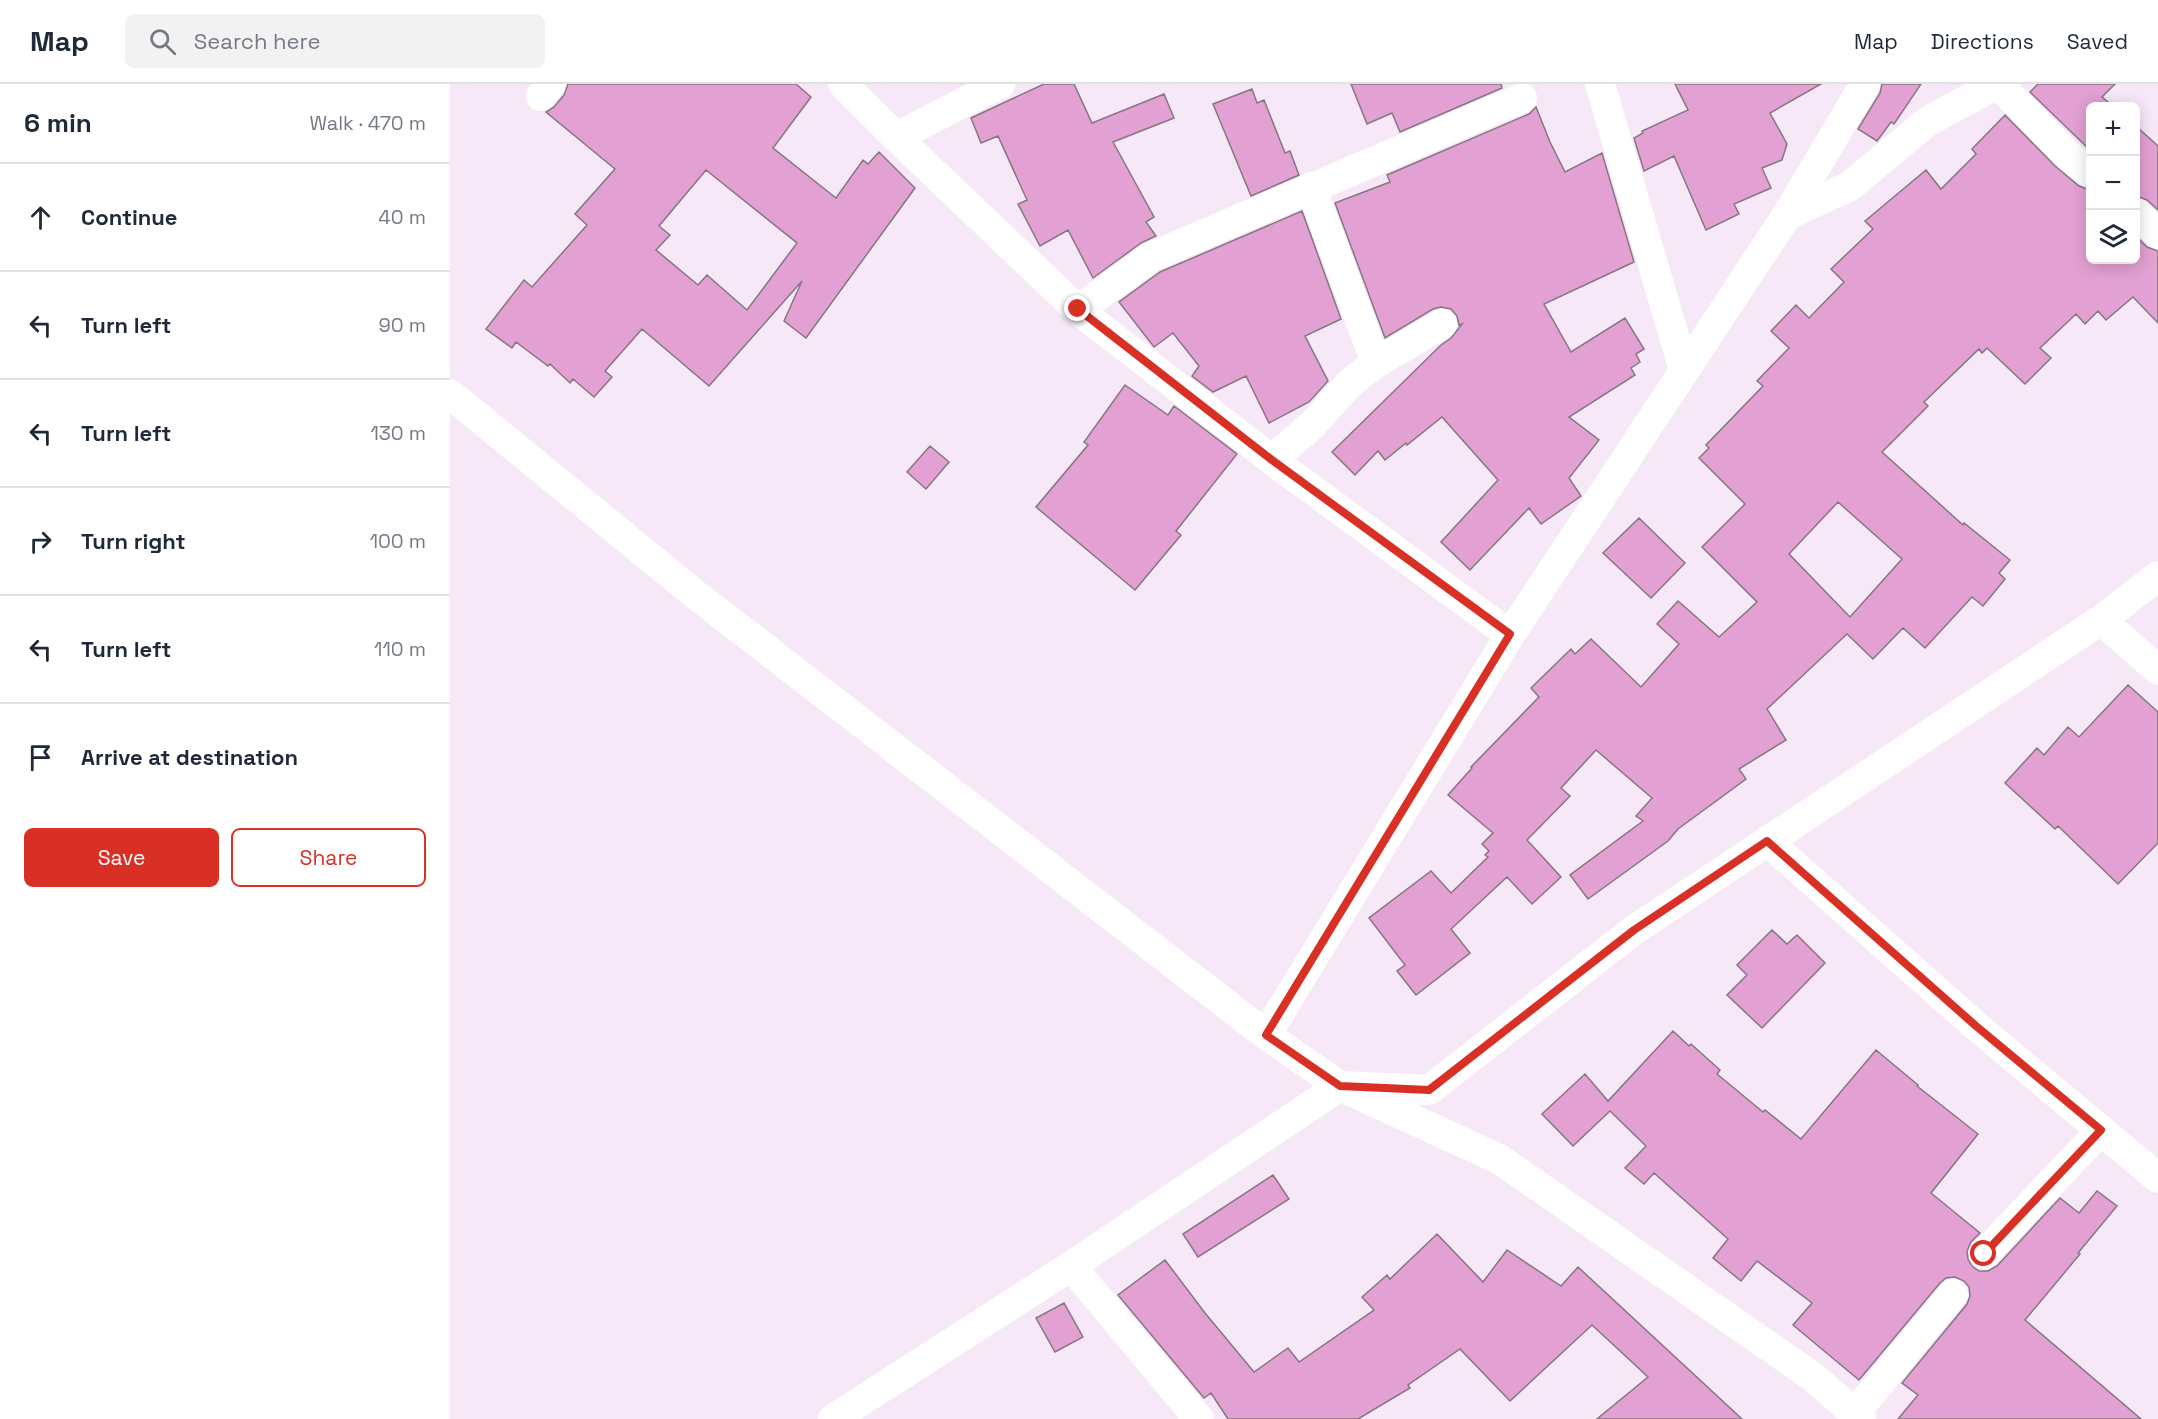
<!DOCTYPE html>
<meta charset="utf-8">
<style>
:root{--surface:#fff;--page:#f2f2f3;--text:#1f2937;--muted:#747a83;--line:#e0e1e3;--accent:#d93025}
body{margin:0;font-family:"Space Grotesk",sans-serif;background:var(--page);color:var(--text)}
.controls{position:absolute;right:18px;top:18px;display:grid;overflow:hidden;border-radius:9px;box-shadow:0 3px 15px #0003}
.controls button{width:54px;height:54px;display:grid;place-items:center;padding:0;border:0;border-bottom:2px solid var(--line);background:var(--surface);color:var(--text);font:30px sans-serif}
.stop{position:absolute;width:18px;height:18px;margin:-14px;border:4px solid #d93025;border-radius:50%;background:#fff}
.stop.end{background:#d93025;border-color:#fff;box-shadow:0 2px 6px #0008}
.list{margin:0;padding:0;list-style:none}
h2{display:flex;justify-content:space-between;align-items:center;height:78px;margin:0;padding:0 24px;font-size:26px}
h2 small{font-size:20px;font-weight:400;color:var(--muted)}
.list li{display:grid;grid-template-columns:39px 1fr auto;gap:18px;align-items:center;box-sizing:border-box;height:108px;padding:0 24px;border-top:2px solid var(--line)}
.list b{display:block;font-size:22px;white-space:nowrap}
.list em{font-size:20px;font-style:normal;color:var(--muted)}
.actions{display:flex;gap:12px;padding:18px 24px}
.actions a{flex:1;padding:14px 0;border:2px solid var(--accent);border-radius:9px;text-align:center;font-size:21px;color:var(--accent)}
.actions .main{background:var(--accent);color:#fff}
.icon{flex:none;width:33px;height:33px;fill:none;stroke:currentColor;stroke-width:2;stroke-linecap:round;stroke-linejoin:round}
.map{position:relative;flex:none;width:1708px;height:1335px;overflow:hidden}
header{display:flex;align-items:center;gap:36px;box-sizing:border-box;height:84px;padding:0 30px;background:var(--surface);border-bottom:2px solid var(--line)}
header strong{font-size:28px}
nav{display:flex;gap:33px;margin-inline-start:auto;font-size:21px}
.search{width:420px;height:54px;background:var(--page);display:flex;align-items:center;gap:15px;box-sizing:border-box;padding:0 21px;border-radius:9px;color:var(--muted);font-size:22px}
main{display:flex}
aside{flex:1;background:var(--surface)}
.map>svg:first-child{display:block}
.building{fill:#e3a0d2;stroke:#857681;stroke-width:1.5;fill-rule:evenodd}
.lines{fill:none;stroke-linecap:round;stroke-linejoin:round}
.street{stroke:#fff;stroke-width:30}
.route{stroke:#d93025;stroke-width:8}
</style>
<header>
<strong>Map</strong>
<div class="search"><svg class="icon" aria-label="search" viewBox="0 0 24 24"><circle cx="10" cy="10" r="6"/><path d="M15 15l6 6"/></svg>Search here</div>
<nav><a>Map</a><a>Directions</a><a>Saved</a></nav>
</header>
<main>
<aside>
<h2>6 min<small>Walk · 470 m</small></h2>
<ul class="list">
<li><svg class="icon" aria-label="ahead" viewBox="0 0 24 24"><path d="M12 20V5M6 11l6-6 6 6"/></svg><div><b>Continue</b></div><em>40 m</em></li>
<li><svg class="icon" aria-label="left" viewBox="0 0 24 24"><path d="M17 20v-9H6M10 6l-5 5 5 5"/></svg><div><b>Turn left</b></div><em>90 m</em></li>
<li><svg class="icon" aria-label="left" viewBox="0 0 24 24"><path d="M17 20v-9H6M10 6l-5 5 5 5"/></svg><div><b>Turn left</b></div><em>130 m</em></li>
<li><svg class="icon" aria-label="right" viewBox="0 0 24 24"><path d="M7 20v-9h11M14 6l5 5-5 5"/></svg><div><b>Turn right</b></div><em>100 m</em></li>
<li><svg class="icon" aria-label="left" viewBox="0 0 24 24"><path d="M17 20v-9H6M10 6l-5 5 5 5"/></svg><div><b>Turn left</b></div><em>110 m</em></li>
<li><svg class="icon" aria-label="arrive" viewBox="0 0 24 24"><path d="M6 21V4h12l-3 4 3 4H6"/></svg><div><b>Arrive at destination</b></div></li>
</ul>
<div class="actions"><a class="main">Save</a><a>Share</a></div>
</aside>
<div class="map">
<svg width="1708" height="1335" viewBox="0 0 1708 1335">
<rect width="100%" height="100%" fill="#f6e8f7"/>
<path class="building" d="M118,0h228l15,13 -38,51 63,50 27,-38 5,4 11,-12 36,36 -109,150 -22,-17 18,-40 -93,105 -67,-57 -37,42 7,6 -18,20 -21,-18 -3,4 -20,-19 -2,2 -32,-24 -4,6 -26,-19 38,-49 8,7 55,-62 -12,-11 40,-45 -69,-57 8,-5 10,-12zM256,86l91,73 -50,67 -40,-35 -9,10 -42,-35 14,-15 -11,-9z
M594,0h30l18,39 72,-29 10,24 -61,24 41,75 -8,5 10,14 -15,7 -48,35 -25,-48 -28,16 -22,-42 9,-4 -29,-64 -17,7 -10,-25z
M901,0h150l1,4 -102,44 -8,-19 -25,11z
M1225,0h146l-51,29 17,31 -5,16 -20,8 9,20 -37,16 5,10 -33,16 -32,-74 -30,15 -10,-33 9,-5 -1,-2 46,-21z
M1432,0h39l-27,40 -3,-2 -14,19 -19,-12 22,-36z
M1588,0h77l-13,13 11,9h-22v45l-61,-59z
M802,5l5,14 7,-3 21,53 5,-2 9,24 -48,21 -38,-92z
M1086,23l14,35 15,30 37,-19 32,109 -90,42 27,48 54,-34 19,31 -8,5 4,8 -9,6 4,7 -66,42 30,23 -30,38 12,18 -40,28 -12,-16 -59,62 -29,-28 57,-62 -56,-63 -35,28 -1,-2 -21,17 -7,-9 -23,24 -23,-23 109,-107 10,-7 11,-14 -3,1 -2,-9 -6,-7 -10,-2 -8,2 -48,29 -50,-135 55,-21 -3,-7 142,-61z
M1555,31l50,51 24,20 12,4v70h45v-24l11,11 11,4v72l-25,-26 -27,23 -8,-9 -13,13 -9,-10 -36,34 11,10 -26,26 -38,-36 -5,5 -3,-4 -55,53 4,4 -46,46 81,73 1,-2 46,37 -11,13 6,6 -22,27 -11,-9 -47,51 -22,-20 -30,31 -26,-25 -80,75 19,31 -47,29 7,10 -68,50 -10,12 -80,58 -18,-24 73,-54 -7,-5 16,-18 -56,-48 -35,38 9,8 -43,44 34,37 -29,27 -25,-27 -56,52 19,24 -54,42 -19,-24 8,-6 -36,-47 62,-47 20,22 37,-36 -3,-2 4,-4 -7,-7 11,-11 -45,-38 24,-27 -1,-1 68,-70 -8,-9 40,-39 4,5 16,-15 50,48 38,-43 -22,-20 21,-23 41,36 38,-35 -55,-55 43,-43 -46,-46 10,-10 -3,-3 57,-59 -6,-5 32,-33 -18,-17 25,-26 13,13 35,-36 -13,-13 42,-40 -8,-8 61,-51 15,19 35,-35 -4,-5zM1388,418l64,57 -52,58 -61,-63z
M1686,42l22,20v64l-11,-10 -11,-4z
M852,127l39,108 -36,17 23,45 -19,21 -40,21 -23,-47 -33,16 -21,-16 7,-10 -26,-33 -19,14 -35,-45 41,-30z
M675,301l43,30 6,-9 63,48 -61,77 5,4 -46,55 -99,-83 52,-62 -4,-3z
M480,362l19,16 -23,27 -19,-17z
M1189,434l46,45 -34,35 -48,-45z
M1678,601l30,27v131l-40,41 -60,-58 -3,3 -50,-46 32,-35 7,7 24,-28 11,10z
M1322,846l15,14 10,-9 28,28 -63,65 -35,-33 20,-20 -10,-10z
M1223,947l16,15 2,-2 29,26 -3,4 46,38 2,-2 36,29 75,-89 42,35 -1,1 61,48 -47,59 49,40 -9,9 -4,9 1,8 4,7 7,5h9l9,-5 63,-68 19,15 18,-22 20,15 -39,47 2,1 -55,66 116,99h-243l20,-24 -16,-12 65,-79 3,-8 -1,-9 -5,-6 -9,-4 -9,1 -6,5 -81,97 -66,-55 19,-22 -55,-42 -16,20 -28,-23 15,-19 -74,-66 -10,11 -19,-16 21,-22 -36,-35 -37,35 -31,-32 43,-40 23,27z
M823,1091l16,24 -91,58 -15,-23z
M987,1150l46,48 24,-32 54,36 17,-19 164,152h-145l51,-42 -56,-52 -82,76 -50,-52 -52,36 2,3 -52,31h-130l-17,-26 -7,5 -86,-103 47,-35 40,53 49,59 34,-24 11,14 75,-52 -12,-13 25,-22 3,4z
M614,1219l19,34 -28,15 -19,-34z"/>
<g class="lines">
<path class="street" d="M393,0l53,53 182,173 194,150 238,175
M1150,0l84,286
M1548,0l68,69 24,20
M91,12l10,-12
M446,53l104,-53
M1686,129l22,21
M1337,131l63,-29 78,-65 69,-37
M628,226l73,-53 371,-159
M926,279l66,-39
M0,310l246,201 570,440 74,51 159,73 314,218 48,42
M822,376l41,-36 37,-41 26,-20 -65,-176
M1651,536l57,50
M1317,757l209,185 182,152
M816,951l244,-400 277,-420 78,-131
M1534,1170l117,-124
M621,1182l128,153
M1405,1329l98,-119
M383,1335l238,-153 269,-180 89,4 205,-160 467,-310 57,-44"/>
</g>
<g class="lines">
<path class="route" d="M628,225l194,151 238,174 -244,401 74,51 89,4 205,-160 133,-89 209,185 125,104 -117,124"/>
</g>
</svg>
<div class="controls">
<button>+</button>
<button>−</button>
<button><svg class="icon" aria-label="layers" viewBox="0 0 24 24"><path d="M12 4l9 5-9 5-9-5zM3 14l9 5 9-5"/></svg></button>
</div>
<div class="stop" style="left:1534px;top:1170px"></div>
<div class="stop end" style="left:628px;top:225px"></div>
</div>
</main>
